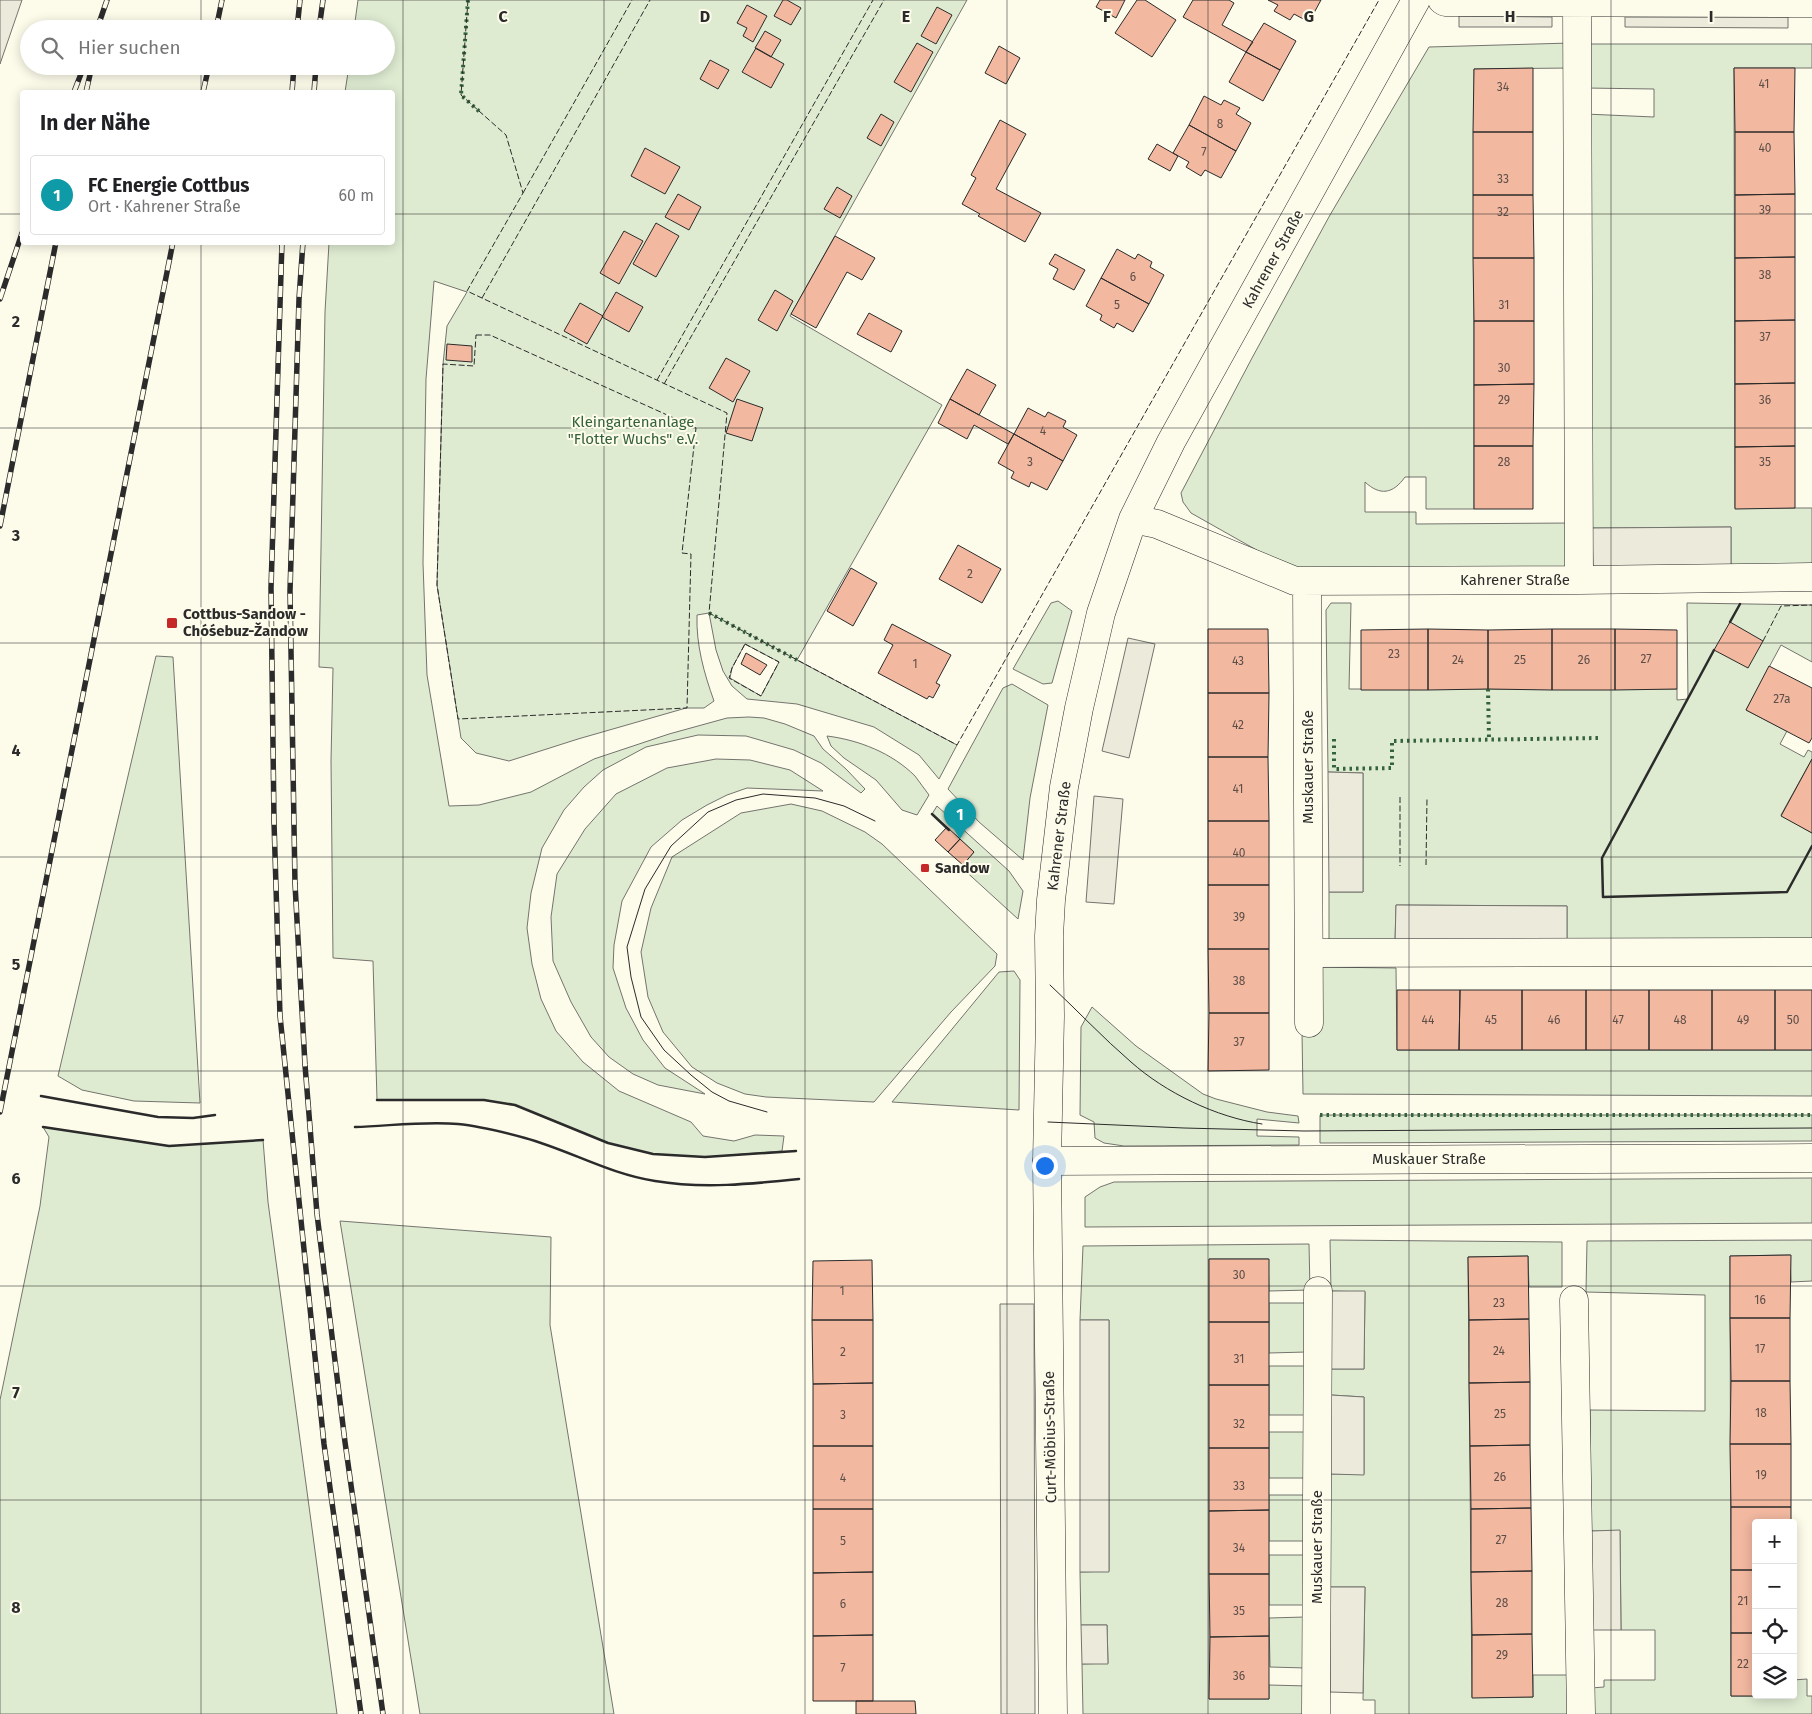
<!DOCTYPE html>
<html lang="de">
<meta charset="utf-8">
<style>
:root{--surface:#fff;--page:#f6f6f6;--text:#202124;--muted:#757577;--line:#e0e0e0;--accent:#2563eb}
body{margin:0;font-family:"Fira Sans",sans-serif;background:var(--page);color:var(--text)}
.controls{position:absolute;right:15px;bottom:15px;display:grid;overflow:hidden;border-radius:5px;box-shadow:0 2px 12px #0003}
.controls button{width:45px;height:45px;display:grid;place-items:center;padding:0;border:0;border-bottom:1px solid var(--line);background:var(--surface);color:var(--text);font:25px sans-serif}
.you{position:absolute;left:1044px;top:1165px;width:18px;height:18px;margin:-12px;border:4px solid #fff;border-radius:50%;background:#1a73e8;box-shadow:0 0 0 8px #1a73e833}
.badge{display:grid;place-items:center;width:32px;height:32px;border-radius:50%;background:var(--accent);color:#fff;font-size:16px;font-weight:700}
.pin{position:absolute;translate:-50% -41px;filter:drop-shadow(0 1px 2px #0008)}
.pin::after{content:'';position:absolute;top:26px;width:18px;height:15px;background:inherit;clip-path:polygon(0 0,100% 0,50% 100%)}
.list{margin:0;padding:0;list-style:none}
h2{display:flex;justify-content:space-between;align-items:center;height:65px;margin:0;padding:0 20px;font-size:21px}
h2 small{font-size:16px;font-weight:400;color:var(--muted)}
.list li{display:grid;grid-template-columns:32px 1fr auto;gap:15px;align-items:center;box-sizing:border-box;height:80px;margin:0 10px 10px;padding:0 10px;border:1px solid var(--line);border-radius:5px}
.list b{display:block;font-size:19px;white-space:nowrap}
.list p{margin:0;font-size:16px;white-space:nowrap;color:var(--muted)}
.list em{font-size:16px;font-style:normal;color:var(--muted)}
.icon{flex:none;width:28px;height:28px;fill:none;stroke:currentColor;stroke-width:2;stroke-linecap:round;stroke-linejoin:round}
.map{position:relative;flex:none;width:1812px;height:1714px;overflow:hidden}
.search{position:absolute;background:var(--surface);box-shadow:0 2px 12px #0003;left:20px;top:20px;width:375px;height:55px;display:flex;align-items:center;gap:12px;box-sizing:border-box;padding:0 18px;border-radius:28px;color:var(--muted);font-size:19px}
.panel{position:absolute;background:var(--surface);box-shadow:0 2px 12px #0003;left:20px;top:90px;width:375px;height:155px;border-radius:5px}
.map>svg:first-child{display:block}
.green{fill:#deebd1;stroke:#74746e;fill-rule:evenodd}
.parking{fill:#eceadb;stroke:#74746e}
.building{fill:#f2b8a0;stroke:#2b2b2b}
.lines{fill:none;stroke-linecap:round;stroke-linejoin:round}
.street-casing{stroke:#2b2b2b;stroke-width:29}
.secondary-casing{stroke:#2b2b2b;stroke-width:29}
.street{stroke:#fdfbea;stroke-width:28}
.secondary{stroke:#fdfbea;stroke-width:28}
.tram{stroke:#2b2b2b;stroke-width:1}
.rail-casing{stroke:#2b2b2b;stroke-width:5.5}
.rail{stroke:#fdfbea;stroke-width:4;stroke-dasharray:11;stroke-linecap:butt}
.hedge{stroke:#34623c;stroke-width:4;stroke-dasharray:2.5 4;stroke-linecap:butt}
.fence{stroke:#2b2b2b;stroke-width:1;stroke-dasharray:6 2.5;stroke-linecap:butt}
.wall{stroke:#2b2b2b;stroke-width:2.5}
.grid{fill:none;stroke:#2b2b2b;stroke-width:1;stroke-opacity:0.55}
.poi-dot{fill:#c62828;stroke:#fdfbea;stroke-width:2}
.labels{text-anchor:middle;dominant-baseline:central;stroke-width:4;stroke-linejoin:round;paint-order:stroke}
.number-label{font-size:12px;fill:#5d4e48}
.street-label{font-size:15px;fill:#2b2b2b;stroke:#fdfbea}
.park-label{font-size:15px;fill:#34623c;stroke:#fdfbea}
.poi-label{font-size:15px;font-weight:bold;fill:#2b2b2b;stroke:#fdfbea;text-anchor:start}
.grid-label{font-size:16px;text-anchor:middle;font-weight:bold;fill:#2b2b2b;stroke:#fdfbea;stroke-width:4;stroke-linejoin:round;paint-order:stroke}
</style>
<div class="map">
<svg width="1812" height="1714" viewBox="0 0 1812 1714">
<rect width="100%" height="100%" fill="#fdfbea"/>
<path class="green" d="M358,0h609l-177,316 152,89 -145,255 160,85 -18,34 -20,-24 -45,-28 -77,-23 -50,-5 -15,-13 -9,-15 -7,-21 -7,-37 -12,2c-1,30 7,58 17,86l-10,7h-18l-108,31 -69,22 -33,-8 -15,-15 -24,-153 6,-221 4,-38 20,-34 -33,-11 -8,98 -3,184 4,112 22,131 30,-1 52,-13 63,-33 75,-25 58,-16 22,-1 15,1 21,6 29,12 9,13 23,20 19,20 -4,4 -40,-30 -27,-13 -48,-14 -48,-1 -52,12 -43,23 -19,17 -20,23 -22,38 -11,45 -4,35 5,36 9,35 15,32 27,31 36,29 72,31 12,14 31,5 21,-6 29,1 -2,15 -77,6 -52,-3 -45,-11 -93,-38 -31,-5h-107l-4,-139 -40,-3 -2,-197 2,-93 -14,-1 6,-355 4,-69 63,-1v-150h-47l4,-26h37v-37h-32zM745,644l34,18 -18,34 -31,-18 2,-10z
M1571,43v25l-97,1v440h-48v-32h-21c-12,17 -25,19 -40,5v30h51v12l156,-1 -3,44 -277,3 -101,-57 -8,-11 -2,-9 71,-135 78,-143 99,-168z
M1586,44h226v24h-78l1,440h77v60l-81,1v-42l-138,1v42h-3l-5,-456 69,3v-28l-68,-1z
M1058,601l14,10 -20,72 -9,1 -30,-15 38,-66z
M1331,603h20l-2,86h328v11l11,-1 -1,-96 125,2v57l-31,-17 -35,65 41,21 -7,13 24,13 4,-7 4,2v7l-31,56 31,18v107l-245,1v-35l-171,-1 -1,38 -66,-2v-49h34v-119l-35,-1 -2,-162z
M156,656l17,1 27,446 -66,-2 -52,-11 -24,-14z
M1012,684l36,21 -18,93 -7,62 -44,-38 -31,-33 55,-101z
M827,736c32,4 65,17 88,40 5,6 9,13 14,19l-12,20 -15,-5 -26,-30 -32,-22 -13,-12z
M716,759l34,1 40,10 33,21 -76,-3 -20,7 -20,10 -25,15 -31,27 -29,54 -8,44 -1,23 13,40 17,32 22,28 40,26 -47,-9 -25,-11 -24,-17 -18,-20 -20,-35 -18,-41 -2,-44 6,-43 28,-45 31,-35 51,-26z
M791,804l31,7 43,21 17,12 115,110 -2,12 -44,46 -77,90 -108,-5 -21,-3 -28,-11 -25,-16 -29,-35 -15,-35 -7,-45 10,-44 21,-51 69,-44z
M937,806l72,65 14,20 -5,28 -57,-52 13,-15 -42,-38z
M1319,967l77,1 1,82h415v46l-509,-2 -1,-62z
M1014,971l6,9 -1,130 -127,-8 107,-130z
M1092,1007l44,39 67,48 13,5 51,13 31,4 1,7 -42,-4v17l42,1v8l-175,1 -20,-3 -9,-5 -1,-16 -14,-7 1,-88z
M1320,1115h492v26l-492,2z
M43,1127l126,19 94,-6 5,62 69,512h-337v-314l40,-194 9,-69z
M1812,1178v45l-727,4v-30l15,-10 14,-5z
M340,1221l211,16 -1,88 64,389h-194z
M1330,1240l232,2v45h-33l-1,-31 -60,1 4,440h61v-22h35l1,39h-194v-14h-12l2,-113h-35v-113h34v-77l-33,-2 -1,-26h34l1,-77 -34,-1z
M1812,1240v41l-21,1 -1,-27 -60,1 1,440h60l2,-1v-15l14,-1v17h5v18h-221v-26l13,-1v-7h51v-50h-34l-1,-99h-29l-1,-121 115,1v-116l-119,-3 1,-51z
M1309,1244l1,46 -41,1 -1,-32h-59v440h60v-14l39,1 -1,28h-224l-1,-50 26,-1 -1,-38h-26l-1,-53 29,-1v-251h-29l3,-74z
M1269,1303h36l1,49 -37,1z
M1269,1366h37l-1,49h-36z
M1269,1432h37l-1,46h-36z
M1269,1495h35v46h-35z
M1269,1555h37v50h-37z
M1305,1617l1,51 -36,-1 -1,-49z"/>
<path class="parking" d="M0,0h22l-22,64z
M1459,16l93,1v10h-93z
M1625,17h163v11l-163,-1z
M1731,527v42l-138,1 -1,-42z
M1128,638l27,6 -26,114 -27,-7z
M1328,772l35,1v119h-34z
M1094,796l29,3 -9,105 -28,-2z
M1396,905l171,1v35l-172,2z
M1331,1291h34l-1,78h-34z
M1000,1304h34l1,410h-34z
M1080,1320h29v252h-29z
M1331,1395l33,2v78l-34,-1z
M1620,1530l1,100h-28l-2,-99z
M1330,1587h35l-2,106 -33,-1z
M1081,1625h26l1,39h-26z"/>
<path class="building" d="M783,0h4l14,8 -10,17 -17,-9z
M1100,0h25l-9,18 -20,-11z
M1137,0h8l31,20 -24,37 -37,-24z
M1193,0h36l5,3 -12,22 31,17 -7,10 -63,-35z
M1268,0h53l-12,22 -15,-8 -4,6 -16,-9 4,-6z
M747,5l20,11 -14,26 -10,-6 4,-8 -10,-5z
M937,7l15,8 -16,29 -15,-8z
M1264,23l32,18 -16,29 -34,-18z
M765,31l16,9 -10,17 -16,-9z
M917,43l16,9 -22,40 -17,-10z
M999,46l21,12 -14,26 -21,-11z
M756,48l28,16 -13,24 -29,-16z
M1246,52l34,18 -17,31 -34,-19z
M710,60l19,10 -11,19 -18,-10z
M1533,68v64h-60l1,-63z
M1734,68h61l-1,64h-59z
M1204,96l17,9 3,-5 16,8 -4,6 15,9 -15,28 -47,-26z
M881,114l13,8 -13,24 -14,-8z
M1000,120l26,14 -30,55 45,24 -16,29 -47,-26 2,-2 -18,-10 14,-26 -5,-3z
M1189,125l47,26 -15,27 -16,-8 -4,6 -15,-9 3,-5 -16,-9z
M1473,132h60v63h-60z
M1735,132h59l1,62 -60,1z
M1157,144l21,12 -8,15 -22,-12z
M645,148l35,19 -15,27 -34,-18z
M837,187l15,9 -12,22 -16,-9z
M678,194l23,13 -12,23 -24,-13z
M1795,194v63l-60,1v-63z
M1473,195h60l1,63h-61z
M656,223l23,13 -23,41 -23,-13z
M624,231l19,10 -24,43 -19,-11z
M835,236l40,22 -13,22 -15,-8 -31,56 -25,-14z
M1117,249l18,10 3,-5 14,8 -2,5 14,8 -15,29 -48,-26z
M1055,254l30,16 -11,20 -21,-11 5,-10 -9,-5z
M1795,257v63l-60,1v-63z
M1473,258h61v63h-60z
M1101,278l48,26 -16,28 -16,-9 -3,5 -14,-8 2,-5 -16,-9z
M775,290l18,11 -16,30 -19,-11z
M616,292l27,15 -14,25 -27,-15z
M580,303l23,13 -16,28 -23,-13z
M869,313l33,18 -11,21 -34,-18z
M1795,320v63l-60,1v-63z
M1474,321h60v63l-60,1z
M447,344l25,2v16l-26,-2z
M726,358l24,13 -17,31 -24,-14z
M967,369l29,16 -17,30 -29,-16z
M1795,383v63l-60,1v-63z
M1534,384l-1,62h-59v-61z
M737,399l26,9 -11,33 -26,-8z
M950,399l64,35 -6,10 -34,-19 -7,14 -29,-16z
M1028,408l17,9 3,-5 18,9 -3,6 14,8 -14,26 -49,-27z
M1014,434l49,27 -16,29 -16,-8 -2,5 -18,-9 3,-6 -16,-9z
M1474,446h59v63h-59z
M1795,446v62l-60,1v-62z
M958,545l43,24 -19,34 -43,-24z
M851,568l26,15 -24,43 -26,-15z
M1730,622l33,19 -15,27 -34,-18z
M892,624l59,31 -15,28 4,2 -7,13 -4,-2 -2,3 -49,-26 15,-28 -9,-5z
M1208,629h60l1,64h-61z
M1428,629v61h-67v-60z
M1428,629l60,1v59l-60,1z
M1552,629v61l-64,-1v-59z
M1552,629h63v61h-63z
M1615,629l62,1v59l-62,1z
M746,653l21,12 -7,10 -19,-11z
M1769,666l43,22v50l-3,5 -63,-33z
M1208,693h61l-1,64h-60z
M1208,757h60l1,64h-61z
M1812,759v74l-31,-17z
M1208,821h61v64h-61z
M947,827l13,12 -12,13 -13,-12z
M960,839l14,13 -11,13 -15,-13z
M1208,885h61v64h-61z
M1208,949h61v64h-60z
M1397,990h63l-1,60h-62z
M1460,990h62v60h-63z
M1522,990h64v60h-64z
M1586,990h63v60h-63z
M1649,990h63v60h-63z
M1712,990h63v60h-63z
M1775,990h37v60h-37z
M1209,1013h60v57l-61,1z
M1791,1255l-1,63h-60v-62z
M1528,1256l1,63 -60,1 -1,-63z
M1209,1259h60v63h-60z
M872,1260l1,60h-61l1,-59z
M1730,1318h60v63h-59z
M1529,1319l1,63 -61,1v-63z
M812,1320h61v63l-60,1z
M1209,1322h60v63h-60z
M1731,1381h59l1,63h-61z
M1530,1382v63l-60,1 -1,-63z
M873,1383v63h-60v-62z
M1209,1385h60v63h-60z
M1730,1444h61v63h-60z
M1530,1445l1,63 -60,1 -1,-63z
M813,1446h60v63h-60z
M1209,1448h60v62l-60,1z
M1731,1507h60v16h-35v47h-25z
M1531,1508l1,63 -61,1v-63z
M813,1509h60v63l-60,1z
M1269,1510v64h-60v-63z
M1731,1570h25v63h-25z
M1532,1571v63l-60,1 -1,-63z
M873,1572v63l-60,1v-63z
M1209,1574h60v62l-59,1z
M1731,1633h25v62l35,1h-60z
M1532,1634l1,63 -61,1v-63z
M873,1635v66h-60v-65z
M1269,1636v63h-60l1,-62z
M856,1701h59l1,13h-60z"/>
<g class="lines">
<defs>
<path id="street" d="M1442,0l3,2 367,1
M1577,2l2,578
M1133,519l24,5 138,57 284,-1 233,-3
M1307,581l2,442
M1309,953l503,-1
M1574,1300l7,414
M1053,1714l-6,-553 3,-145 -1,-80 2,-36 13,-113 15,-79 22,-95 32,-94 38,-77 245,-442
M1316,1714l2,-423"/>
<path id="secondary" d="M1047,1161l765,-3"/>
</defs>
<use href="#street" class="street-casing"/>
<use href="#secondary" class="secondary-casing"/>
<use href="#street" class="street"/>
<use href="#secondary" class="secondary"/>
<path class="tram" d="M1050,985c27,25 53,53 81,77 35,31 85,55 131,62
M767,1112l-38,-11 -17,-9 -21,-17 -27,-25 -23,-33 -10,-40 -4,-30 18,-58 26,-43 37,-34 28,-12 27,-6 52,4 29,8 31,15
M1048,1122l136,6 120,3 508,-3"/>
<defs>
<path id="rail" d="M97,29l10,-29
M216,29l6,-29
M297,29l3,-29
M319,29l4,-29
M74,92l10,-26
M86,92l6,-26
M203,92l6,-26
M292,92l2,-26
M314,92l2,-26
M282,242l-11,346 3,234 6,194 44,428 37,270
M303,242l-4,57 -9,292 5,293 10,181 12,149 28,228 38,272
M0,299l22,-66
M0,526l56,-284
M0,1112l173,-870"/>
</defs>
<use href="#rail" class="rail-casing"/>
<use href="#rail" class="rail"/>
<path class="hedge" d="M468,0l-7,95 21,19
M709,613l88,47
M1488,689l1,50
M1334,739v30l58,-1v-27l206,-3
M1320,1115h492"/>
<path class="fence" d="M468,0l-7,95 45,40 17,58 -56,98 260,122 -18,200 248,132 422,-745
M523,193l109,-193
M482,298l168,-298
M476,335h14l206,93 -14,125 9,1 -4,154 -229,11 -21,-134 6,-221 31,2z
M657,380l216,-380
M664,384l220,-384
M1763,641l18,-35 31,-1
M745,644l34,18 -18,34 -32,-18 3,-10z
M1400,797v69
M1426,865l1,-67"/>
<path class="wall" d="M1730,622l10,-18
M1714,650l-112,208 1,39 184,-5 25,-46
M932,814l17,16
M41,1096l117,21 35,1 22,-3
M377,1100h107l31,5 93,38 45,11 52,3 91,-6
M43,1127l126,19 94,-6
M355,1127c34,-1 69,-6 103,-3 22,2 45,8 67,14 44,12 84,36 130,43 48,8 96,3 144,-2"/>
</g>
<path class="grid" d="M201,0v29M403,0v1714M604,0v1714M805,0v1714M1007,0v1714M1208,0v1714M1409,0v1714M1611,0v1714M201,66v26M0,214h22M392,214h1420M201,242v1472M0,428h1812M0,643h1812M0,857h1812M0,1071h1812M0,1286h1812M0,1500h1812"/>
<g class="poi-dot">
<rect x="166" y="617" width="12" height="12" rx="2.5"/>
<rect x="920" y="863" width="10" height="10" rx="2.5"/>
</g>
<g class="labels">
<g class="number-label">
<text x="1764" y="84">41</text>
<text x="1503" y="87">34</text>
<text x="1220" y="124">8</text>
<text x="1765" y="148">40</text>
<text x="1204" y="152">7</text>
<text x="1503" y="179">33</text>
<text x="1765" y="210">39</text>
<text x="1503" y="212">32</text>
<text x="1765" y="275">38</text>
<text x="1133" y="277">6</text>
<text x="1117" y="305">5</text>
<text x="1504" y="305">31</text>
<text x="1765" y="337">37</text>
<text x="1504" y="368">30</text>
<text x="1504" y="400">29</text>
<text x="1765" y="400">36</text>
<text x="1043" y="431">4</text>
<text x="1030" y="462">3</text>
<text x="1504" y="462">28</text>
<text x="1765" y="462">35</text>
<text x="970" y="574">2</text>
<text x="1394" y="654">23</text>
<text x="1646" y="659">27</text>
<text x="1458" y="660">24</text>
<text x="1520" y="660">25</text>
<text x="1584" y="660">26</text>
<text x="1238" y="661">43</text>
<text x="915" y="664">1</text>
<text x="1782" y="699">27a</text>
<text x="1238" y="725">42</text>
<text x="1238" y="789">41</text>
<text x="1239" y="853">40</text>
<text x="1239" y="917">39</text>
<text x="1239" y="981">38</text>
<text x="1428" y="1020">44</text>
<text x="1491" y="1020">45</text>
<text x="1554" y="1020">46</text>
<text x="1618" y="1020">47</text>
<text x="1680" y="1020">48</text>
<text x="1743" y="1020">49</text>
<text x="1793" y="1020">50</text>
<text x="1239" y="1042">37</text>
<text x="1239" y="1275">30</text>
<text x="842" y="1291">1</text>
<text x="1760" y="1300">16</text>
<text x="1499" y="1303">23</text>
<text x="1760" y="1349">17</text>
<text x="1499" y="1351">24</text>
<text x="843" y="1352">2</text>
<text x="1239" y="1359">31</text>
<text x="1761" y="1413">18</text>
<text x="1500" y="1414">25</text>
<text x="843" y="1415">3</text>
<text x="1239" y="1424">32</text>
<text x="1761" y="1475">19</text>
<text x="1500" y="1477">26</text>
<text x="843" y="1478">4</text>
<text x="1239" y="1486">33</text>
<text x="1501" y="1540">27</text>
<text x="843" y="1541">5</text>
<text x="1239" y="1548">34</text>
<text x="1743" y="1601">21</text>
<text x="1502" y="1603">28</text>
<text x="843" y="1604">6</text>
<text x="1239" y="1611">35</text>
<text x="1502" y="1655">29</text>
<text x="1743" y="1664">22</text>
<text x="843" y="1668">7</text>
<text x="1239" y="1676">36</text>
</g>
<g class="street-label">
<text transform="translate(1273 259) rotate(-61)">Kahrener Straße</text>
<text x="1515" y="580">Kahrener Straße</text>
<text transform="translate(1308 767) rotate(-90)">Muskauer Straße</text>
<text transform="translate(1059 836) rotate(-83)">Kahrener Straße</text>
<text x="1429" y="1159">Muskauer Straße</text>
<text transform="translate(1050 1437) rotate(-91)">Curt-Möbius-Straße</text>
<text transform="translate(1317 1547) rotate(-90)">Muskauer Straße</text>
</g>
<g class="park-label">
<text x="633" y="422">Kleingartenanlage<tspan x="633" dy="17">"Flotter Wuchs" e.V.</tspan></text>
</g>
<g class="poi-label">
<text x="183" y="614">Cottbus-Sandow -<tspan x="183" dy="17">Chóśebuz-Žandow</tspan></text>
<text x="935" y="868">Sandow</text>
</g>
</g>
<g class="grid-label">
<text x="503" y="22">C</text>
<text x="705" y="22">D</text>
<text x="906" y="22">E</text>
<text x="1107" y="22">F</text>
<text x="1309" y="22">G</text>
<text x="1510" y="22">H</text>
<text x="1711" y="22">I</text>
<text x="16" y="327">2</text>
<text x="16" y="541">3</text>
<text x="16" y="756">4</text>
<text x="16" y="970">5</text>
<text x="16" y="1184">6</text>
<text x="16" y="1398">7</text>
<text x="16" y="1613">8</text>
</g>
</svg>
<div class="controls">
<button>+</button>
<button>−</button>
<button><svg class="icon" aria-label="locate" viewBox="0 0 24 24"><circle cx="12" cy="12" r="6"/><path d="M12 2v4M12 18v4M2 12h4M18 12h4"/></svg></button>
<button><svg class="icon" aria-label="layers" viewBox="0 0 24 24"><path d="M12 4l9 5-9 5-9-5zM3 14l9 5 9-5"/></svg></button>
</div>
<div class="you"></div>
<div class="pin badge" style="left:960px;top:839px;background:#0f9aa8">1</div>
<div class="search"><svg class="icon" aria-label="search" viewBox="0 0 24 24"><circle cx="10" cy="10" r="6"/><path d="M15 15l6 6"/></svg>Hier suchen</div>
<section class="panel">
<h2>In der Nähe<small></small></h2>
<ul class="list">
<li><span class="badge" style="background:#0f9aa8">1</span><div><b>FC Energie Cottbus</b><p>Ort · Kahrener Straße</p></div><em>60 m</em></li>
</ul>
</section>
</div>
